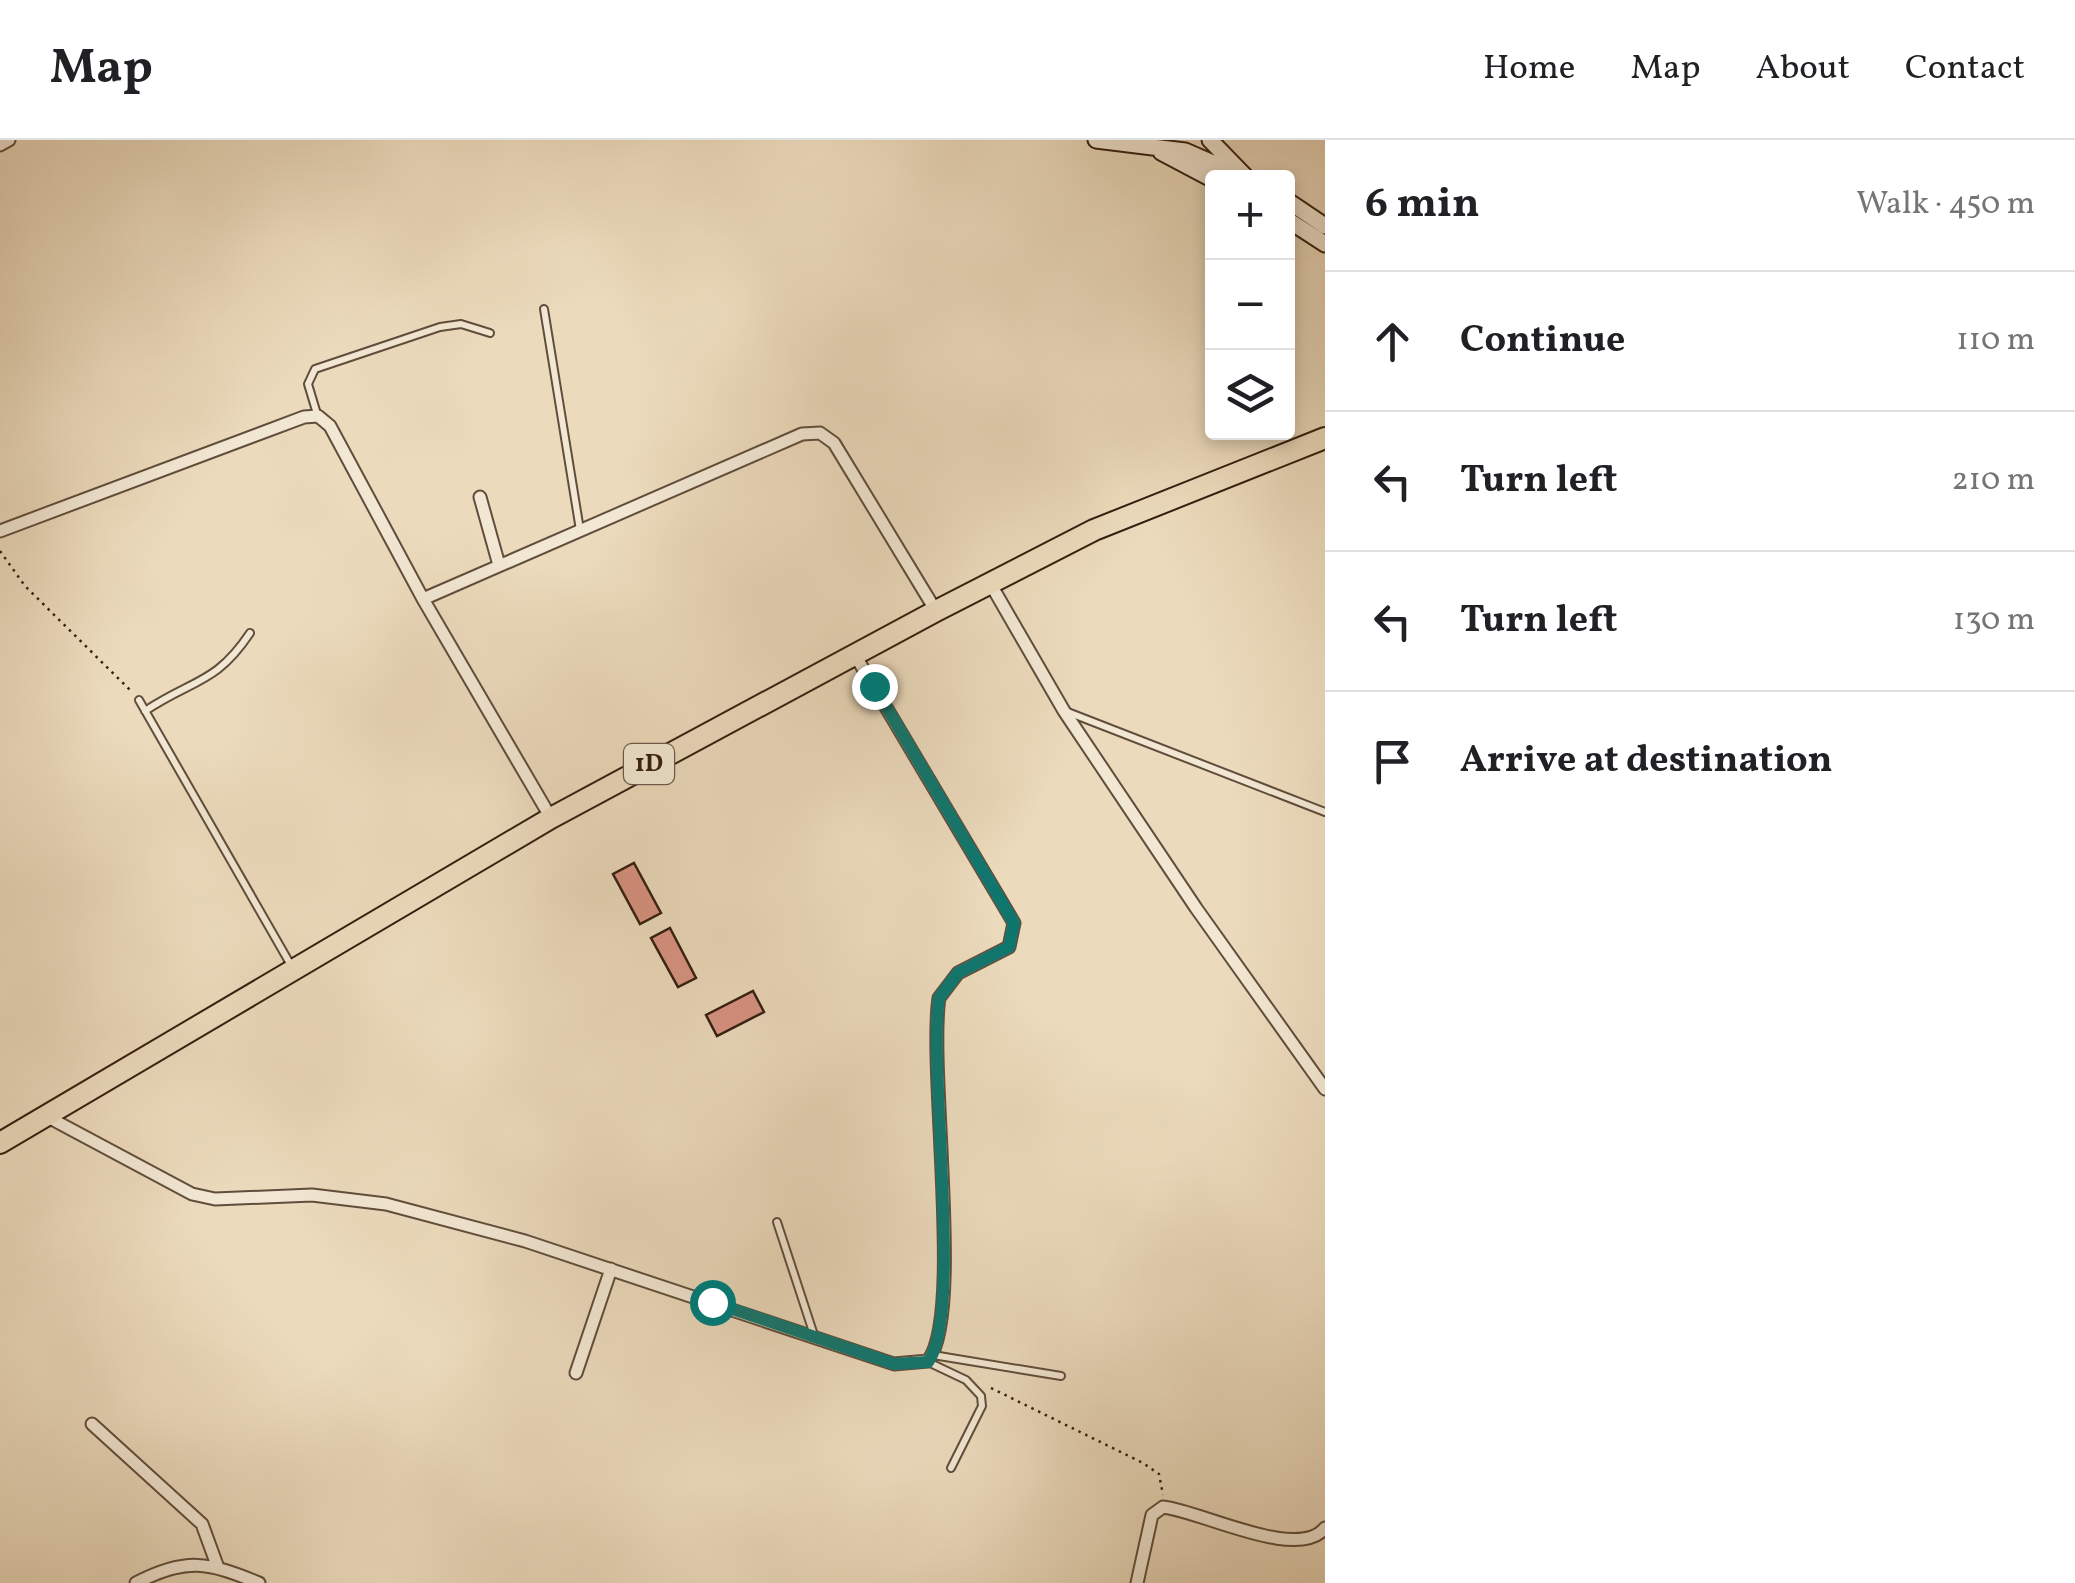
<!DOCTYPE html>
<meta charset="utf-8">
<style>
:root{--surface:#fff;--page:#f6f6f6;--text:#202124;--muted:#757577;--line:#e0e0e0}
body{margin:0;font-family:Vollkorn,serif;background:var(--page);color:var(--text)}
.controls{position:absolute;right:30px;top:30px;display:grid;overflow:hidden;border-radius:10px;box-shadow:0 5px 15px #0003}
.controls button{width:90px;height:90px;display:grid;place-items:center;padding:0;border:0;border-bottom:2px solid var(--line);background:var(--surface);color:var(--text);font:50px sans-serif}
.stop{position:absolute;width:30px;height:30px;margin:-22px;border:8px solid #0f766e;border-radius:50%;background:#fff}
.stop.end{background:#0f766e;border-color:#fff;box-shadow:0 2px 10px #0008}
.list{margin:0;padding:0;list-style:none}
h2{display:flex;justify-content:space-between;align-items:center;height:130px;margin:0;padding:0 40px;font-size:42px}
h2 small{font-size:32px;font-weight:400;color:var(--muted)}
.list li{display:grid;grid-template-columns:65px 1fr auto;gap:30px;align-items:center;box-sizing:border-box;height:140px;padding:0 40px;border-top:2px solid var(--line)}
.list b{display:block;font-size:38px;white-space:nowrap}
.list em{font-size:32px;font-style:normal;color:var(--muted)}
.icon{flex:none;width:55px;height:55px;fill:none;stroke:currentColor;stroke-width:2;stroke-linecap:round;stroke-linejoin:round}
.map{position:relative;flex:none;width:1325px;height:1443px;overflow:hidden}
header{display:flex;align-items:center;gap:60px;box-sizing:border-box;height:140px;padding:0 50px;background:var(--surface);border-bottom:2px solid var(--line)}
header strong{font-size:48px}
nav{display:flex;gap:55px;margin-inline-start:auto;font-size:35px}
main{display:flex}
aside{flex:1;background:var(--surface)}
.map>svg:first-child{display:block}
.building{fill:#d89382;stroke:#331e10;stroke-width:2.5}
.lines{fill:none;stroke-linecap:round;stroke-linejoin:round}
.lane-casing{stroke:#614d3b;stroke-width:10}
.street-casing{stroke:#614d3b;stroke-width:15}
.secondary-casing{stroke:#331e10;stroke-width:19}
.highway-casing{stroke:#331e10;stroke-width:24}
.path{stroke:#331e10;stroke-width:2.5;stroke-dasharray:2.5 5;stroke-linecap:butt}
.lane{stroke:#f2e7d3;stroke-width:6}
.street{stroke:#f2e7d3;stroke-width:11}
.secondary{stroke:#f2e7d3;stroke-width:15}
.highway{stroke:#ebdabc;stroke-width:20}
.route{stroke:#0f766e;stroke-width:12}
.labels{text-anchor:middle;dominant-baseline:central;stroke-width:10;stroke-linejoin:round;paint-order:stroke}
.shield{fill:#f2e7d3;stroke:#6c5a4a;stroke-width:2.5}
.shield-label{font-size:25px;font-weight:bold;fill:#331e10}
</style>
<header>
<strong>Map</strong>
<nav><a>Home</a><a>Map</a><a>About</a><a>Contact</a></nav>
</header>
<main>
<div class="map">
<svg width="1325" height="1443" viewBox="0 0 1325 1443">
<rect width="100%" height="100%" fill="#ebdabc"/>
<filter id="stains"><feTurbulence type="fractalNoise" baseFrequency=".002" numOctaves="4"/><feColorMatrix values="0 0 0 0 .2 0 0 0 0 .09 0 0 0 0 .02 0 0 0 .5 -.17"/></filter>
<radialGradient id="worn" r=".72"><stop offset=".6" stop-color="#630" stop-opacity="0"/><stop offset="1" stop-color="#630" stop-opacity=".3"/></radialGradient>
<path class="building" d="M634,723l27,50 -21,11 -27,-50z
M670,788l26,50 -18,9 -27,-49z
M753,851l11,21 -47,24 -11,-21z"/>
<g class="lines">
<defs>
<path id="lane" d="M544,169l36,221
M317,274l-9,-30 7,-15 125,-42 21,-3 29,9
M139,560l153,267
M145,571c48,-32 71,-27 105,-78
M1065,571l260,101
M777,1082l37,113
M933,1215l128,21
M928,1222l38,18 15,16 1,10 -31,62"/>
<path id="street" d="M0,5l9,-5
M480,357l19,68
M0,391l304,-114 14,-1 12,10 93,173 128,219
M990,443l74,128 132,197 129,181
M423,459l379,-165 18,-1 14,10 102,168
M46,976l146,78 23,5 97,-4 74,9 139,37 369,123 34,-3c36,-47 0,-290 11,-363l19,-25 51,-26 5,-24 -159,-268
M576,1233l35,-104
M92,1284l110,100 15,41
M136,1443c50,-26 72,-21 123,0
M1137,1443l15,-68 11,-8c38,4 135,55 162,21"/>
<path id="secondary" d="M1096,0l89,11 62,27
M1210,0l35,36
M1161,12l51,27
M1288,61l37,25
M1288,80l37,24"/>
<path id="highway" d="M0,1003l551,-325 385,-207 158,-81 231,-92"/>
</defs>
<use href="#lane" class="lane-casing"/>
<use href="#street" class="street-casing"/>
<use href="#secondary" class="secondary-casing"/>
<use href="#highway" class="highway-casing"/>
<path class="path" d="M0,411l25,35 106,105
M991,1248l152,75 16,11 4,21"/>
<use href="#lane" class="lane"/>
<use href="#street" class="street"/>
<use href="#secondary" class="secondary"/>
<use href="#highway" class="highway"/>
</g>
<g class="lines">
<path class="route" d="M712,1162l182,62 34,-2c35,-46 0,-292 11,-364l19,-25 51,-26 5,-24 -140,-237"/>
</g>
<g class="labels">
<rect class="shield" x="624" y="604" width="50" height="40" rx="8"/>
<g class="shield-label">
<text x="649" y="624">1D</text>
</g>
</g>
<rect width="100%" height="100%" filter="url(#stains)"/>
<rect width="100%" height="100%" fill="url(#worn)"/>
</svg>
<div class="controls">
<button>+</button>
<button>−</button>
<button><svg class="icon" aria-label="layers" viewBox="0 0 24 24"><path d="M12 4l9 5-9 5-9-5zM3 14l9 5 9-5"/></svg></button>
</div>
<div class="stop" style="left:712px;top:1162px"></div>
<div class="stop end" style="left:874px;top:546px"></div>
</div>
<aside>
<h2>6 min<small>Walk · 450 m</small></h2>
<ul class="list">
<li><svg class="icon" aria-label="ahead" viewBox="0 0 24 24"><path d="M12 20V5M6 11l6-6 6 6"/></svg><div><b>Continue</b></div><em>110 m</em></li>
<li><svg class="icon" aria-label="left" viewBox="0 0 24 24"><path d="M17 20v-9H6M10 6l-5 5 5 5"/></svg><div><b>Turn left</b></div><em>210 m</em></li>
<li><svg class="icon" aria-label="left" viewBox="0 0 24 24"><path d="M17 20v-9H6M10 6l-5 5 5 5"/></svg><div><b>Turn left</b></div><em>130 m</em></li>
<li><svg class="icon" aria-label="arrive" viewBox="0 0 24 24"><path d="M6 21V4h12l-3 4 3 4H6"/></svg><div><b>Arrive at destination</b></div></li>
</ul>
</aside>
</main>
